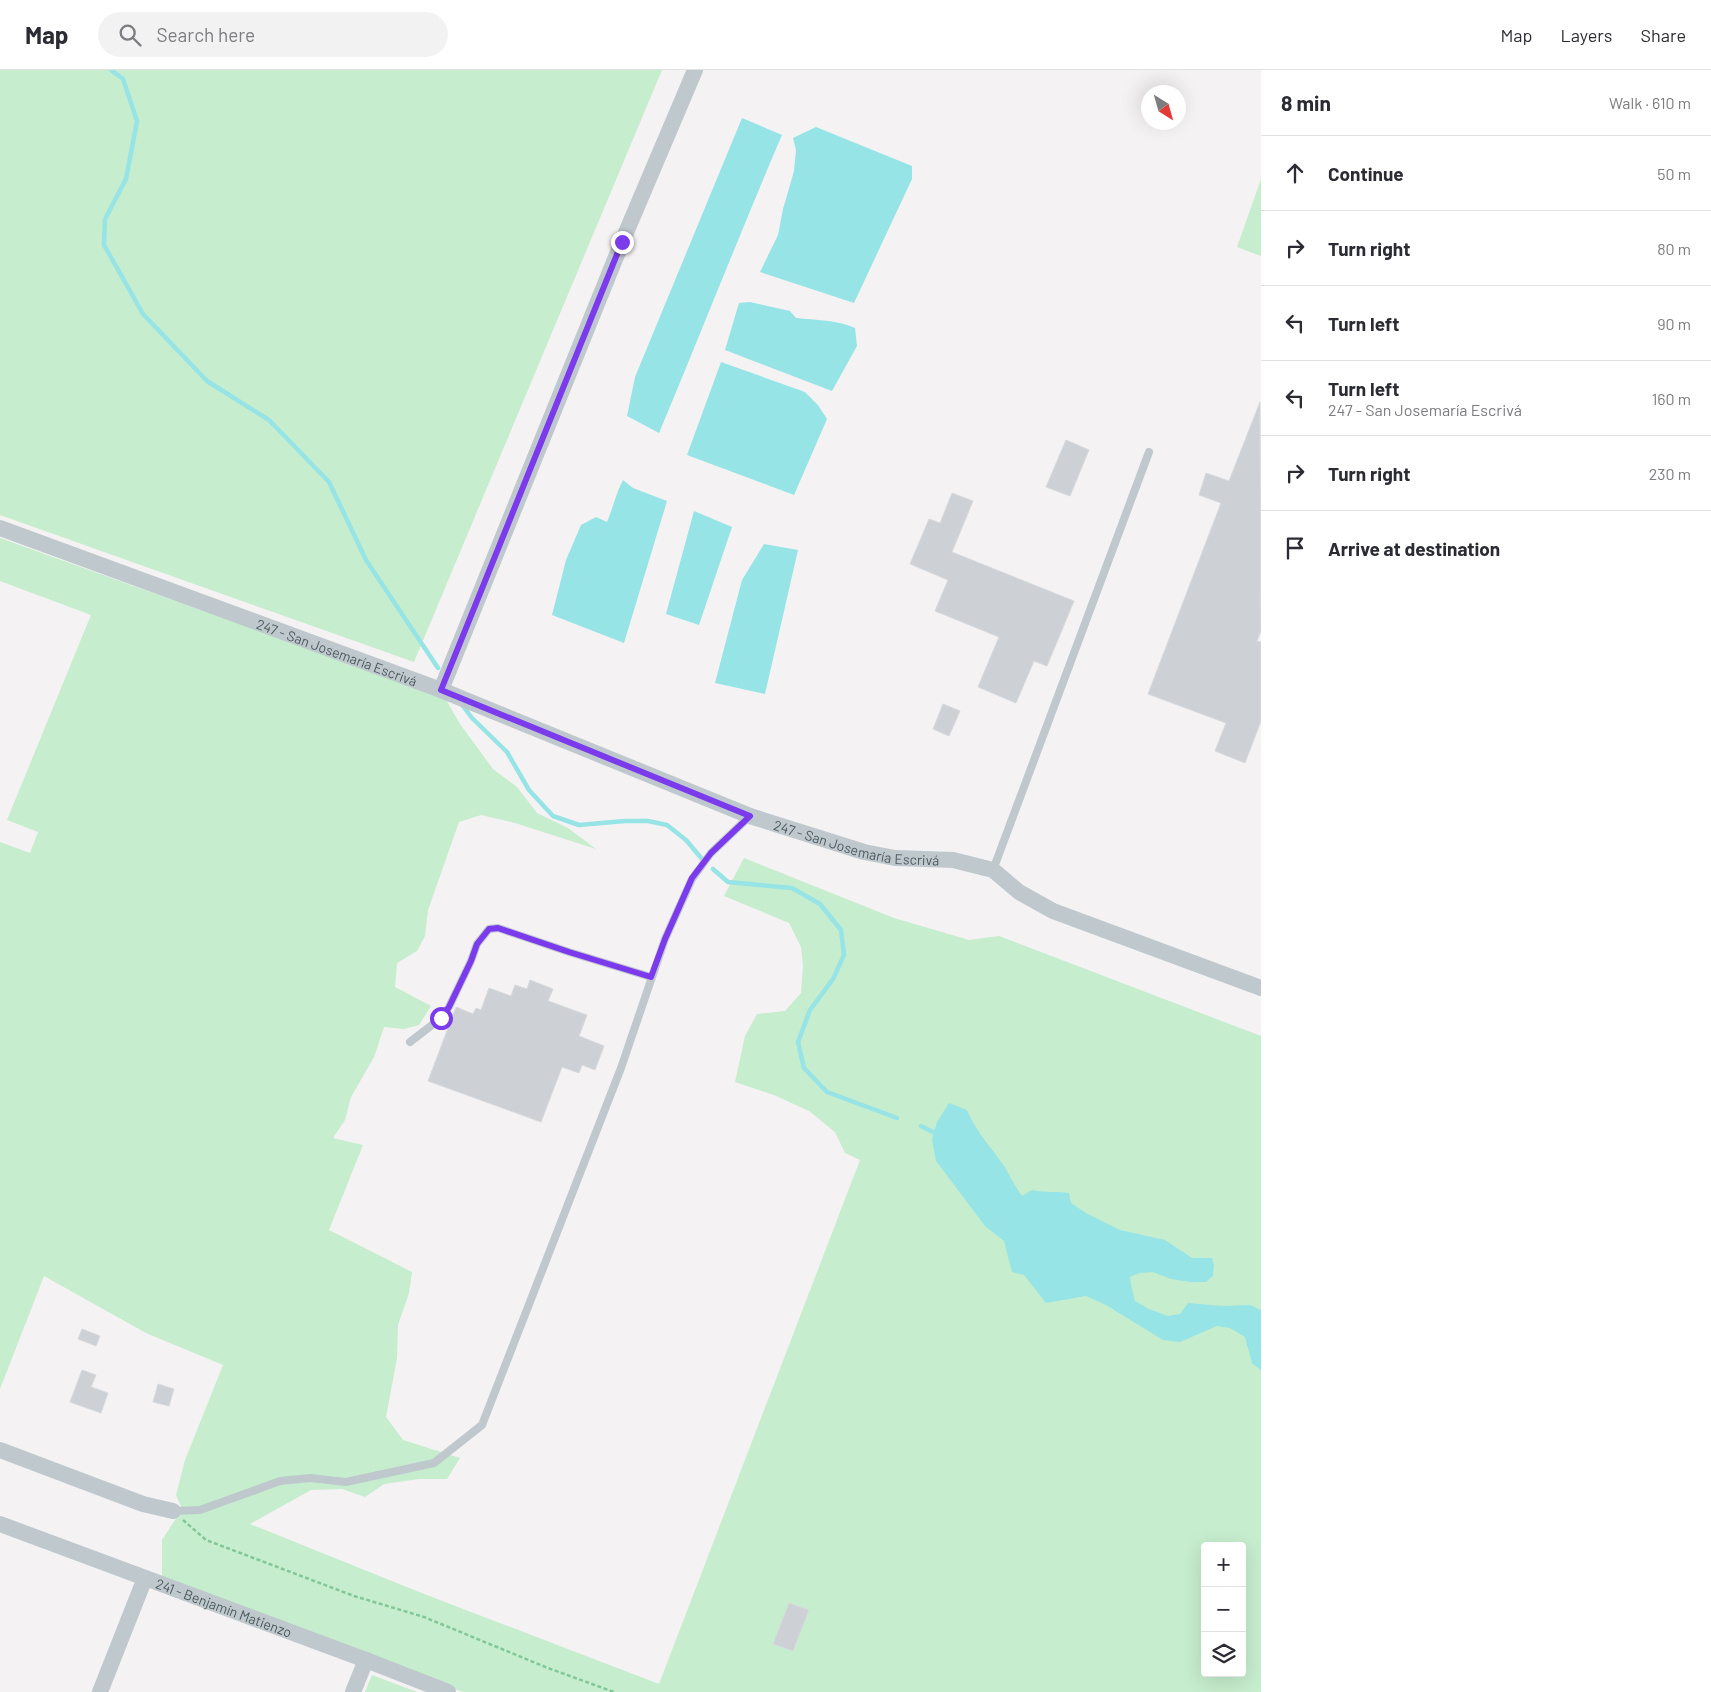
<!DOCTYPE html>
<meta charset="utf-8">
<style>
:root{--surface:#fff;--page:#f2f2f3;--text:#2b2b33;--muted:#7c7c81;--line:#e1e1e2}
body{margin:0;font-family:Barlow,sans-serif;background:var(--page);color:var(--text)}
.controls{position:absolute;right:15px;bottom:15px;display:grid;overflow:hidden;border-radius:5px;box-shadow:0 5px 20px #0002}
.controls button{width:45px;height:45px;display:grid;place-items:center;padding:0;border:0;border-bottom:1px solid var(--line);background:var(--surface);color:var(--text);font:25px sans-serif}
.compass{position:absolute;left:1141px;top:15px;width:45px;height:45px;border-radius:50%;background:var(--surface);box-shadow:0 5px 20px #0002;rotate:143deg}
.stop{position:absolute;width:15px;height:15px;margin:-11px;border:4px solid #7c3aed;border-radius:50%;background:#fff}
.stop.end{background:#7c3aed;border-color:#fff;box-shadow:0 1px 5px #0008}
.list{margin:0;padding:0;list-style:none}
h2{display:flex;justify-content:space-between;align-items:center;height:65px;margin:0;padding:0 20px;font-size:21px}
h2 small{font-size:16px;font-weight:400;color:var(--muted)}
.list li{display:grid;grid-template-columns:32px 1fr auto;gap:15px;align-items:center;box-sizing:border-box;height:75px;padding:0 20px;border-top:1px solid var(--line)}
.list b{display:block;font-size:19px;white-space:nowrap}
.list p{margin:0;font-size:16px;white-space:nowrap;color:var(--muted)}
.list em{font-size:16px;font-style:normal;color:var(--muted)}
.icon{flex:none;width:28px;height:28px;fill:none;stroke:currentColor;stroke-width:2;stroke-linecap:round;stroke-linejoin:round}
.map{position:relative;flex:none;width:1261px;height:1622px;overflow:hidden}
header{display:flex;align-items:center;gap:30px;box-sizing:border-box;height:70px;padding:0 25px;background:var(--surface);border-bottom:1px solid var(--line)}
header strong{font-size:24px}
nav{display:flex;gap:28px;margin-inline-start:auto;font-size:18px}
.search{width:350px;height:45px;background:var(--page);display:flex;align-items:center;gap:12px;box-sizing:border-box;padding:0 18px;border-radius:28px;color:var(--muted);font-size:19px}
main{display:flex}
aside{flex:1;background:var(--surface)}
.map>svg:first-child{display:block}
.green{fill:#c6edcd;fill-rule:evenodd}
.water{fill:#97e4e6}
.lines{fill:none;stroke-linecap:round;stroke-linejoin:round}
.stream{stroke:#97e4e6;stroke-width:4.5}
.building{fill:#cdd0d4;stroke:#d7dadd}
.path{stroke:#80c897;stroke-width:2.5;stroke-dasharray:4 2.5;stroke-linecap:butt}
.lane{stroke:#bfc9cd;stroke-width:8}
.street{stroke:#bfc9cd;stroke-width:16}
.route{stroke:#7c3aed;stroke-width:6}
.labels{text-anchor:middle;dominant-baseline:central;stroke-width:4;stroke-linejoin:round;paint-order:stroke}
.street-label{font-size:14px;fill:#4b595e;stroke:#fff}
</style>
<header>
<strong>Map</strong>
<div class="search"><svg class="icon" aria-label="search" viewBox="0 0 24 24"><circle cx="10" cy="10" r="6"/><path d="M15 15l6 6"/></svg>Search here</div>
<nav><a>Map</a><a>Layers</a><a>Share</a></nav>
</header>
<main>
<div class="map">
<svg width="1261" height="1622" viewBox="0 0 1261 1622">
<rect width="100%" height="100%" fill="#f4f2f3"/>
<path class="green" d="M0,0h662l-248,592 -414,-147z
M1261,109v77l-24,-9z
M0,468l445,160 15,26 33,45 24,18 20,26 31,15 28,21 -81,-26 -34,-8 -22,7 -31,88 -3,26 -8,15 -20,12 -2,24 36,19 -12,19 -15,4 -20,-2 -10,30 -23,40 -6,23 -12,18 30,7 -34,85 83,42 -3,21 -11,32 -1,33 -11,59 17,23 57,18 -13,21h-28l-35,5 -19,13 -23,-8 -31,1 -61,34 169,68 240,92 201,-524 -15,-7 -10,-21 -26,-21 -35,-16 -39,-13 10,-46 12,-22 28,-3 16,-18 2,-27 -2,-19 -12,-24 -65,-27 20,-38 150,60 75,22 30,-4 262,100v656h-798l-301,-114v-38l20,-31 -6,-14 9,-35 38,-95 -77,-32 -102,-57 -44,113v-547l30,11 8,-21 -31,-12 84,-205 -91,-34zM1205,1476h37v127h-37z
M372,1605l45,17h-52z"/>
<path class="water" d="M742,48l40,17c-42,98 -81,198 -123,298l-32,-17 8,-39z
M816,57l96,39v13l-58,124 -94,-31 18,-37 5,-26 11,-38 2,-21 -3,-12z
M750,232l40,9 6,7c20,2 41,2 59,10l2,18 -25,45 -107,-41 14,-47z
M721,292l84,30 13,13 9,14 -33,76 -107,-40z
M623,410l10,8 34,13 -43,142 -72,-28 14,-55 15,-35 15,-8 11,5c6,-14 9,-29 16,-42z
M694,441l38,16 -33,98 -33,-11z
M764,474l34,6 -33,144 -50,-11 27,-103z
M949,1033l18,7c9,22 24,37 37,56 6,10 11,20 18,30l10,-6c12,3 24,1 37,3l2,10 15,10 34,17 45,10 27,18h20l2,7 -1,11 -7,6h-15l-20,-3 -18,-7 -14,1 -9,4 1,8 4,16 14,8 19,7 12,-2 8,-11 35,3 27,-1 11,5v60l-9,-7 -7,-26 -15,-9 -13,-2 -37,16 -17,-2 -57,-35 -20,-9 -40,7 -22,-28 -12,-3 -8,-31 -19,-15 -49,-65 -4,-22 5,-17z"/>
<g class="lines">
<path class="stream" d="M111,0l12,9 14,42 -11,58 -21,40 -1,26 39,69 64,67 62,39 60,62 37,78 72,108
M463,636l9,12 35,34 22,38 24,26 26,9 46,-4h23l19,4 19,15 16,19
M713,799l15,13 64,6 28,16 21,26 3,25 -11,24 -23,31 -12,32 6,26 23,24 70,26
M921,1056l16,8"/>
</g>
<path class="building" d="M1260,332l1,229 -4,10 4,1v79l-16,42 -30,-12 11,-28 -78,-29 73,-191 -22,-8 7,-22 23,8z
M1066,370l23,10 -19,46 -24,-9z
M952,423l21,8 -21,51 122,49 -27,65 -13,-5 -18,42 -38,-16 21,-50 -64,-26 13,-31 -38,-16 19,-45 11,4z
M943,634l17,7 -11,25 -16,-7z
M530,910l23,9 -5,12 39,14 -8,21 25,10 -9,24 -13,-5 -3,8 -17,-6 -21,55 -113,-41 28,-74 17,7 3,-6 5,2 8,-22 22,8 4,-11 12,4z
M82,1259l18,7 -4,10 -18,-7z
M82,1300l14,5 -5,12 17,6 -7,20 -31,-11z
M158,1314l16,5 -5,17 -16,-4z
M789,1533l20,7 -16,41 -20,-7z"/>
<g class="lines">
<path class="path" d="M183,1450l23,20 148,56 70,21 124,51 66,24"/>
<path class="lane" d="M993,800l156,-418
M410,972l31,-24 8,-11 22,-46 6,-17 12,-15 9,-1 71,24 82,25
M173,1441l27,-1 80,-29 30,-3 36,4 88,-19 48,-38 139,-357 44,-129 27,-60 19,-26 39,-37"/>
<g class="street">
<path id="s1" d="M0,458l441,162 309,126 114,36 31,6 58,2 40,10 26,22 34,19 208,77"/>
<path d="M441,620l181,-448 73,-172"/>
<path d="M0,1380l143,54 30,7"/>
<path id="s2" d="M0,1454l366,136 82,32"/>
<path d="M100,1622l45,-114"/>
<path d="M353,1622l13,-32"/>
</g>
</g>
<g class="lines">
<path class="route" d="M441,948l8,-11 22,-46 6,-17 12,-15 9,-1 71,24 82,25 14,-38 27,-61 19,-25 39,-37 -309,-126 181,-448"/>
</g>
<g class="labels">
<g class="street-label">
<text stroke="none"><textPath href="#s1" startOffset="359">247 - San Josemaría Escrivá</textPath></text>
<text stroke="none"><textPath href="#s1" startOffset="914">247 - San Josemaría Escrivá</textPath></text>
<text stroke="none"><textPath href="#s2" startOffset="239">241 - Benjamín Matienzo</textPath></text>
</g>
</g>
</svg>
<div class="controls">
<button>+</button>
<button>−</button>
<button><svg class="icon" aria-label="layers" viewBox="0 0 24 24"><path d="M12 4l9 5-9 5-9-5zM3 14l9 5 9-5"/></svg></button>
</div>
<svg class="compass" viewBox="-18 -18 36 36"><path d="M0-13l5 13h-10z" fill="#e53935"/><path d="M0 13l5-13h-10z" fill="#7c7c81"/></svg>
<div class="stop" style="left:441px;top:948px"></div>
<div class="stop end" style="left:622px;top:172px"></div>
</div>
<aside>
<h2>8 min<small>Walk · 610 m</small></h2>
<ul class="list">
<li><svg class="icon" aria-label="ahead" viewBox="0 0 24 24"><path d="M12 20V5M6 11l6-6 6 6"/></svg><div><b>Continue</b></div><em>50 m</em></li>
<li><svg class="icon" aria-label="right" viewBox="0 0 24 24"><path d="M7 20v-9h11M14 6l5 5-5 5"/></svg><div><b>Turn right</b></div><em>80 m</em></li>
<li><svg class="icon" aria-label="left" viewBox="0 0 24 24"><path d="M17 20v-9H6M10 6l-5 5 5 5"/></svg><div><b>Turn left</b></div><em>90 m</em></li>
<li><svg class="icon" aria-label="left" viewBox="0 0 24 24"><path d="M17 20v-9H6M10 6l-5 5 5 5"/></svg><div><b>Turn left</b><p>247 - San Josemaría Escrivá</p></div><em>160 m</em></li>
<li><svg class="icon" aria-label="right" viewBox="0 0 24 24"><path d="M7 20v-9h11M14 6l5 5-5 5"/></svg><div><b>Turn right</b></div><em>230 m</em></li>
<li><svg class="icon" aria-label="arrive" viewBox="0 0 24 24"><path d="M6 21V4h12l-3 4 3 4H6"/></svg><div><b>Arrive at destination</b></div></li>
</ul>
</aside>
</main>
